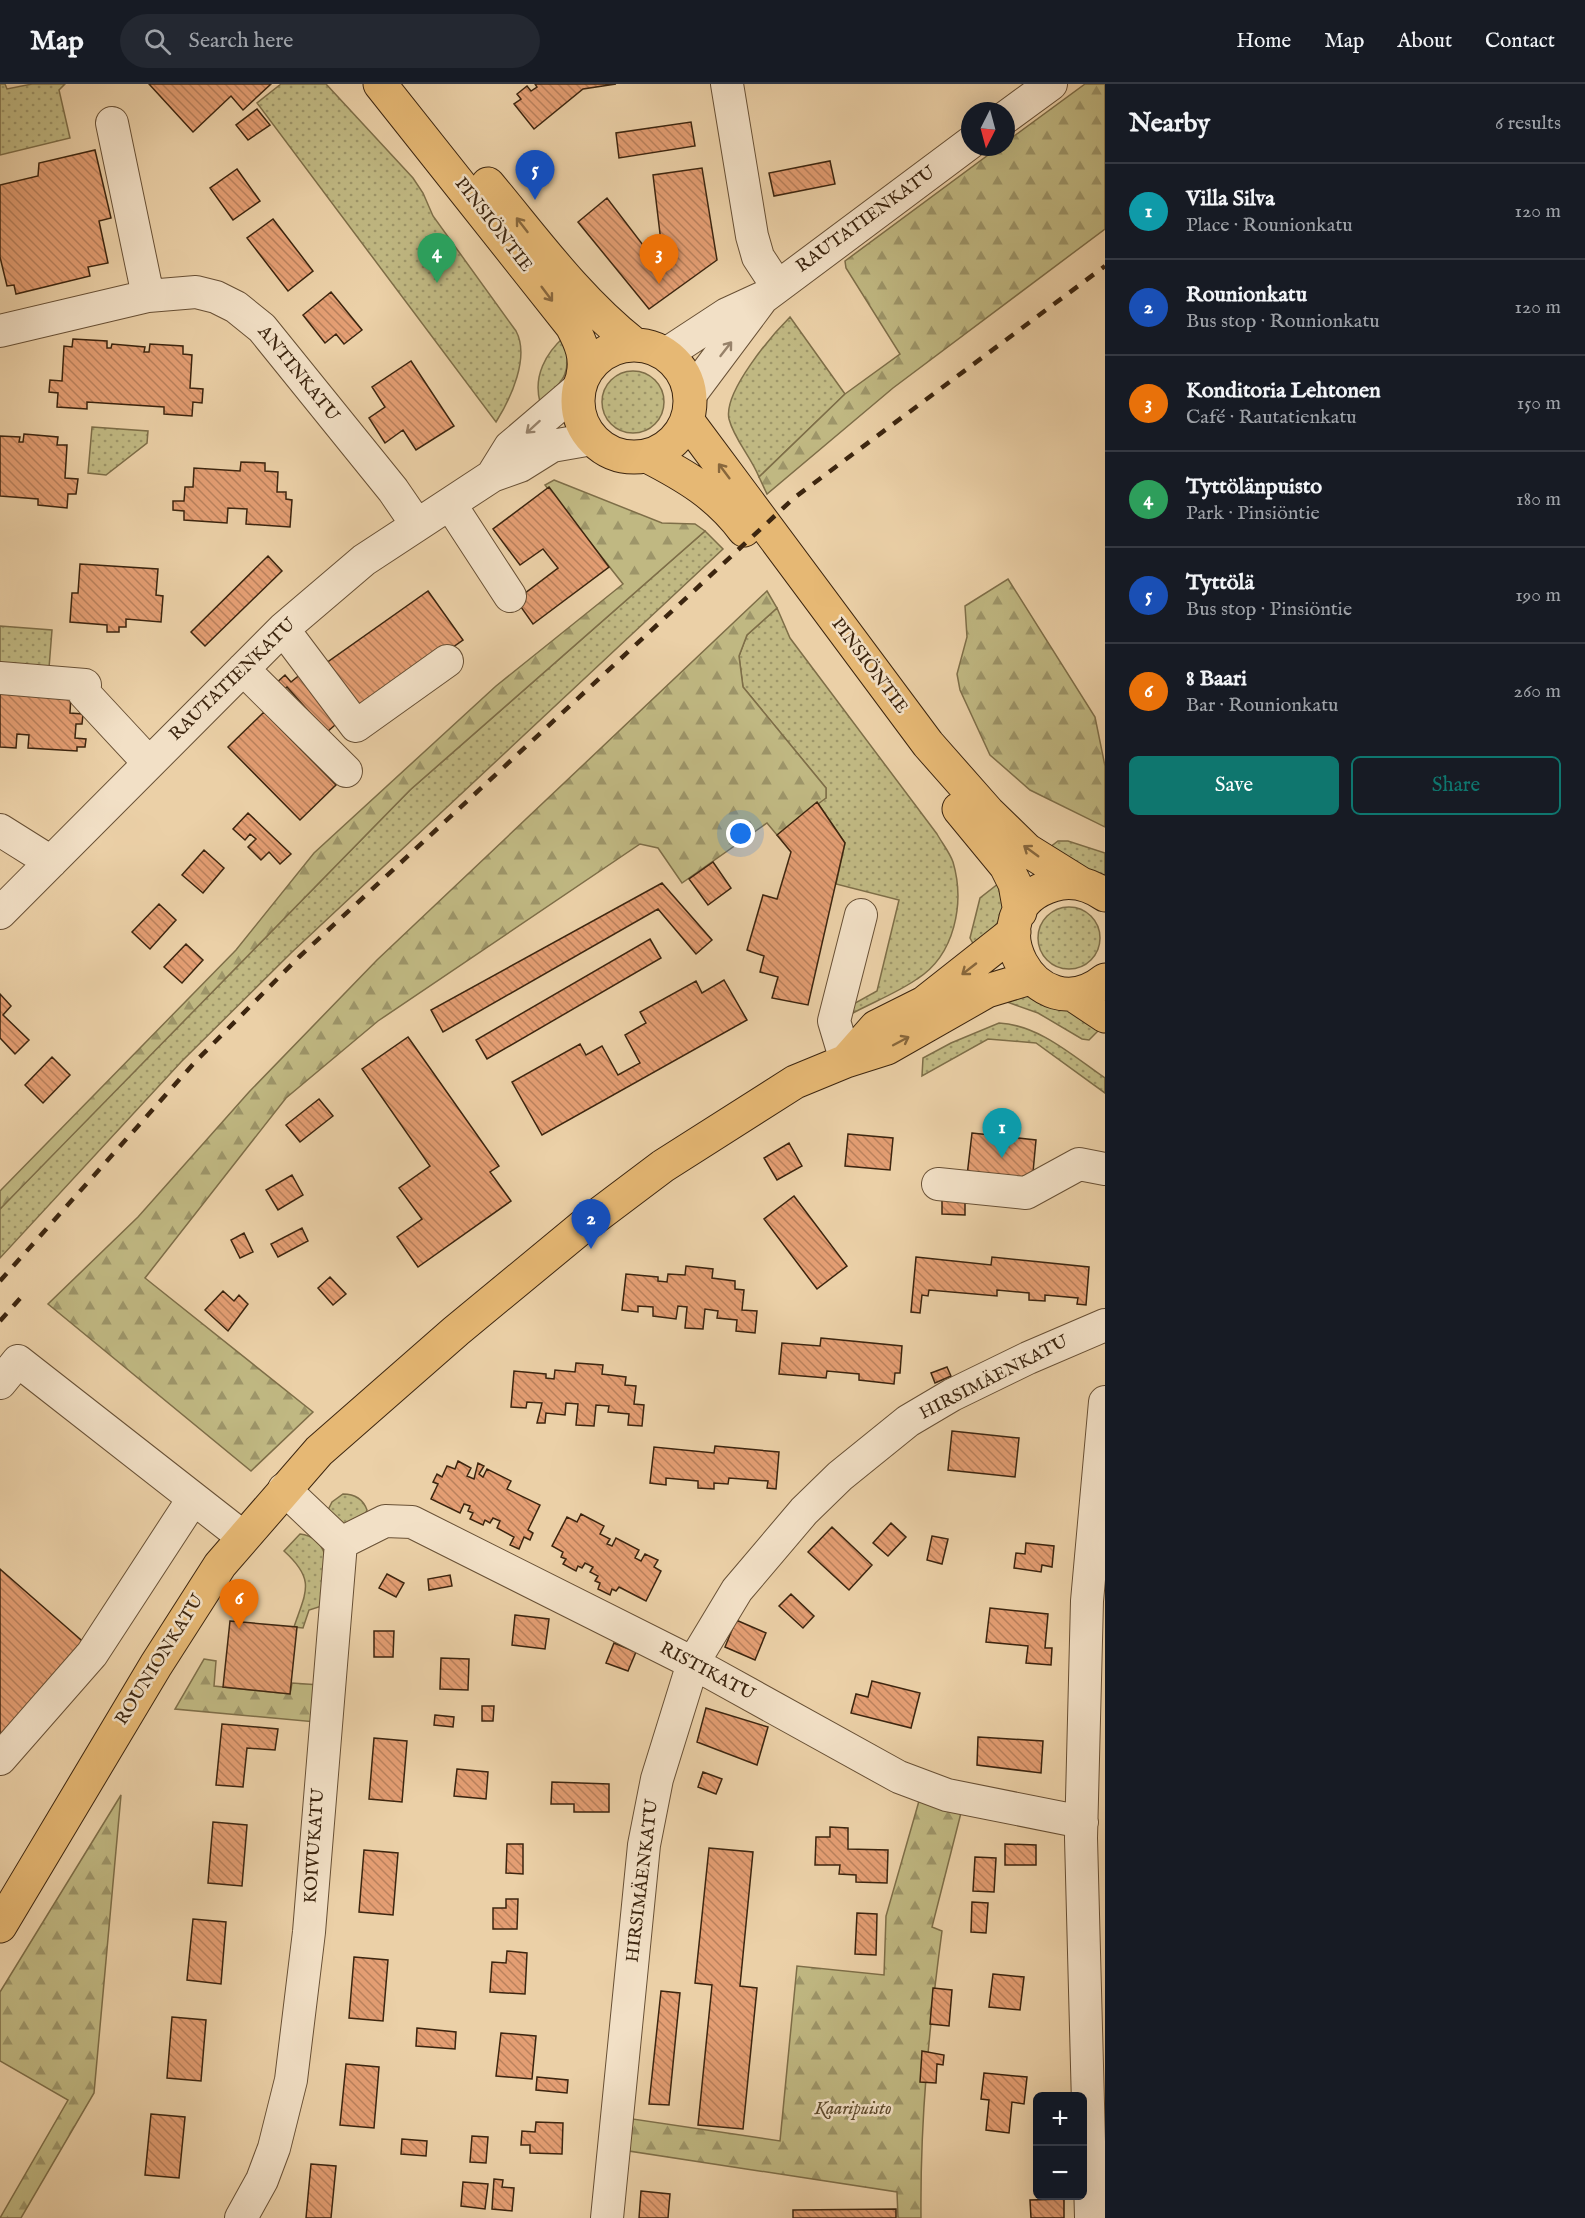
<!DOCTYPE html>
<meta charset="utf-8">
<style>
:root{--surface:#171b24;--page:#242831;--text:#f1f3f6;--muted:#9ea1a6;--line:#363941;--accent:#0f766e}
body{margin:0;font-family:"IM FELL English",serif;background:var(--page);color:var(--text)}
.controls{position:absolute;right:18px;bottom:18px;display:grid;overflow:hidden;border-radius:9px;box-shadow:0 6px 24px #0002}
.controls button{width:54px;height:54px;display:grid;place-items:center;padding:0;border:0;border-bottom:2px solid var(--line);background:var(--surface);color:var(--text);font:30px sans-serif}
.compass{position:absolute;left:961px;top:18px;width:54px;height:54px;border-radius:50%;background:var(--surface);box-shadow:0 6px 24px #0002;rotate:186deg}
.you{position:absolute;left:741px;top:750px;width:21px;height:21px;margin:-15px;border:4px solid #fff;border-radius:50%;background:#1a73e8;box-shadow:0 0 0 9px #1a73e833}
.badge{display:grid;place-items:center;width:39px;height:39px;border-radius:50%;background:var(--accent);color:#fff;font-size:20px;font-weight:700}
.pin{position:absolute;translate:-50% -50px;filter:drop-shadow(0 2px 3px #0008)}
.pin::after{content:'';position:absolute;top:32px;width:21px;height:18px;background:inherit;clip-path:polygon(0 0,100% 0,50% 100%)}
.list{margin:0;padding:0;list-style:none}
h2{display:flex;justify-content:space-between;align-items:center;height:78px;margin:0;padding:0 24px;font-size:26px}
h2 small{font-size:20px;font-weight:400;color:var(--muted)}
.list li{display:grid;grid-template-columns:39px 1fr auto;gap:18px;align-items:center;box-sizing:border-box;height:96px;padding:0 24px;border-top:2px solid var(--line)}
.list b{display:block;font-size:22px;white-space:nowrap}
.list p{margin:0;font-size:20px;white-space:nowrap;color:var(--muted)}
.list em{font-size:20px;font-style:normal;color:var(--muted)}
.actions{display:flex;gap:12px;padding:18px 24px}
.actions a{flex:1;padding:14px 0;border:2px solid var(--accent);border-radius:9px;text-align:center;font-size:21px;color:var(--accent)}
.actions .main{background:var(--accent);color:#fff}
.icon{flex:none;width:33px;height:33px;fill:none;stroke:currentColor;stroke-width:2;stroke-linecap:round;stroke-linejoin:round}
.map{position:relative;flex:none;width:1105px;height:2134px;overflow:hidden}
header{display:flex;align-items:center;gap:36px;box-sizing:border-box;height:84px;padding:0 30px;background:var(--surface);border-bottom:2px solid var(--line)}
header strong{font-size:28px}
nav{display:flex;gap:33px;margin-inline-start:auto;font-size:21px}
.search{width:420px;height:54px;background:var(--page);display:flex;align-items:center;gap:15px;box-sizing:border-box;padding:0 21px;border-radius:33px;color:var(--muted);font-size:22px}
main{display:flex}
aside{flex:1;background:var(--surface)}
.map>svg:first-child{display:block}
.grass{fill:url(#grass-dots);stroke:#7e6e48;stroke-width:1.5}
.forest{fill:url(#forest-firs);stroke:#7e6e48;stroke-width:1.5}
.building{fill:url(#building-back-hatch);stroke:#3c250f;stroke-width:1.5}
.lines{fill:none;stroke-linecap:round;stroke-linejoin:round}
.minor-casing{stroke:#685035;stroke-width:34}
.major-casing{stroke:#3c250f;stroke-width:35}
.minor{stroke:#f2e0c6;stroke-width:32}
.major{stroke:#e6b874;stroke-width:33}
.rail{stroke:#3c250f;stroke-width:4.5;stroke-dasharray:10 10;stroke-linecap:butt}
.oneway{stroke:#88673c}
.oneway2{stroke:#97826a}
.labels{text-anchor:middle;dominant-baseline:central;stroke-width:5;stroke-linejoin:round;paint-order:stroke}
.street-label{font-size:18px;fill:#3c250f;stroke:#f2e0c6}
.park-label{font-size:18px;font-style:italic;fill:#5d4a2c;stroke:#f2e0c6}
</style>
<header>
<strong>Map</strong>
<div class="search"><svg class="icon" aria-label="search" viewBox="0 0 24 24"><circle cx="10" cy="10" r="6"/><path d="M15 15l6 6"/></svg>Search here</div>
<nav><a>Home</a><a>Map</a><a>About</a><a>Contact</a></nav>
</header>
<main>
<div class="map">
<svg width="1105" height="2134" viewBox="0 0 1105 2134">
<defs>
<pattern id="grass-dots" width="8" height="8" patternUnits="userSpaceOnUse" patternTransform="scale(1.5)"><rect width="8" height="8" fill="#c0b882"/><path d="M2 2h.1M6 6h.1" fill="none" stroke="#9d9569" stroke-width="1.8" stroke-linecap="round"/></pattern>
<pattern id="forest-firs" width="22" height="20" patternUnits="userSpaceOnUse" patternTransform="scale(1.5)"><rect width="22" height="20" fill="#c0b882"/><path d="M5 1l3.5 6h-7zM16 11l3.5 6h-7z" fill="#9d9569"/></pattern>
<pattern id="building-back-hatch" width="6" height="6" patternUnits="userSpaceOnUse" patternTransform="scale(1.5)"><rect width="6" height="6" fill="#e49e73"/><path d="M-1 5l2 2M0 0l6 6M5-1l2 2" fill="none" stroke="#ba815d"/></pattern>
</defs>
<rect width="100%" height="100%" fill="#ebd0a7"/>
<filter id="stains"><feTurbulence type="fractalNoise" baseFrequency=".00333" numOctaves="4"/><feColorMatrix values="0 0 0 0 .2 0 0 0 0 .09 0 0 0 0 .02 0 0 0 .5 -.17"/></filter>
<radialGradient id="worn" r=".72"><stop offset=".6" stop-color="#630" stop-opacity="0"/><stop offset="1" stop-color="#630" stop-opacity=".3"/></radialGradient>
<path class="grass" d="M0,0h5l2,5 25,-5h33l-6,6 11,48 -70,17z
M281,0h45l87,94 10,15 10,23 83,115c14,26 -5,67 -20,91l-239,-319z
M790,233l55,77 -86,83c-8,-20 -25,-38 -30,-58 -6,-27 43,-84 61,-102z
M564,253c8,34 2,44 -24,65 -7,-26 6,-49 24,-65z
M602 318a31 31 0 1 1 62 0a31 31 0 1 1-62 0Z
M92,343l56,4 -1,12 -41,32 -18,-2z
M705,447l18,18 -432,404 -110,109 -181,196v-49l58,-60 352,-359z
M777,524l13,30 147,196c5,9 13,19 16,28 12,41 2,93 -36,117 -20,14 -44,23 -66,35l-3,-7 29,-16 22,-91 -63,-16 9,-41 -28,-41 9,-4v-10l-83,-101 -4,-31 8,-21z
M0,542l52,4 -3,38 -49,-4z
M1058,757h10l37,12v25l-56,-30z
M1003,796v36l-27,33 -6,-11 10,-40z
M1038 854a31 31 0 1 1 62 0a31 31 0 1 1-62 0Z
M1023,911l43,12 36,20 -13,13 -7,-1 -44,-26 -31,-11z
M999,939c40,2 74,33 106,55v15l-69,-50 -48,-4 -66,37 1,-18 28,-15z
M343,1410c12,0 20,5 24,16l-4,10 -15,5 -13,-3 -7,-12 4,-8z
M300,1450c34,4 27,45 28,70l-19,6 -6,18 -9,-1c12,-36 22,-47 -10,-76z"/>
<path class="forest" d="M1085,0h20v145l-212,159 -126,106 -8,-17 86,-83 55,-40 -54,-86 -1,-7 154,-114h7v-5z
M554,396l108,43 33,1 10,7 -295,259 -410,419v-18l236,-241 78,-97 182,-167 127,-102 -78,-99z
M1008,495l87,138 10,49v61l-75,-37 -40,-35 -30,-65 -3,-16 10,-37 -2,-31z
M767,507l10,17 -30,27 -8,21 4,31 83,101v10l-49,37 -10,-12 -85,60 -24,-35 -18,-4 -262,177 -92,77 -141,180 168,134 -62,59 -203,-167 90,-87 111,-125 128,-132z
M204,1575l12,2 -2,25 76,8 2,-11 28,2 -4,37 -141,-13z
M921,1710l41,15 -30,118 10,4c-13,97 -22,189 -21,287h-23l-1,-26 -268,-41 4,-32 147,22 17,-175 87,9 2,-59z
M121,1711l-27,298 -73,125h-21l68,-118 -68,-39v-69z"/>
<path class="building" d="M149,0h122l-28,26 -12,-14 -38,36z
M535,0h81l-33,5 -49,40 -20,-25 7,-5 -4,-5 10,-8 4,5 6,-4z
M257,25l13,16 -22,15 -12,-15z
M691,38l4,24 -76,12 -3,-25z
M95,66l16,68 -12,3 9,42 -20,4 2,9 -74,18 -2,-9 -7,1 -7,-29v-72l38,-9 1,-13z
M830,77l5,23 -61,12 -5,-23z
M702,84l15,92 -68,49 -71,-87 29,-24 42,55 12,-11 -8,-67z
M237,85l23,32 -27,19 -23,-32z
M273,135l40,52 -25,20 -41,-53z
M331,208l31,38 -18,14 -8,-10 -11,9 -22,-28z
M73,255l34,2v7h4l1,-4 33,3 -1,5h5l1,-8 33,2v8l9,1 -2,33 13,1 -1,14 -9,-1 -1,14 -28,-2v-7l-77,-5v7l-30,-2 1,-14 -9,-1 1,-12 12,1 2,-35 8,1z
M411,277l43,65 -38,24 -13,-20 -18,13 -16,-25 16,-11 -13,-20z
M24,350l34,3 -1,8h10l-2,33 13,1 -2,15h-8l-1,14 -29,-3v-6l-38,-3v-60l20,1 -1,5h4z
M241,378l24,1v8l13,1 -1,20h9v7l6,1 -2,27 -44,-3 1,-15 -19,-1 -1,15 -43,-3v-9l-11,-1v-9h11l1,-14h8l1,-19 46,3z
M549,403l60,80 -76,57 -17,-24 42,-32 -15,-19 -23,16 -27,-36z
M268,472l14,15 -77,75 -14,-14z
M80,480l78,5 -2,26 7,1 -2,26 -35,-3v8h-7v5h-12v-7l-37,-3 2,-29h6z
M428,507l35,49 -107,75 -34,-49z
M302,589l40,46 -15,13 -40,-45 -7,5 -6,-7 11,-10 6,7z
M0,606l71,4 -1,19 13,1 -1,10h-6l-1,14 11,1 -1,8h-8v4l-49,-3 1,-13 -12,-1 -1,14 -16,-1z
M264,628l72,73 -36,35 -72,-73z
M817,718l28,41 -37,162 -36,-7 6,-21 -18,-5 4,-16 -17,-6 16,-55 14,4 14,-47 -14,-17z
M248,729l43,41 -11,10 -11,-12 -8,8 -13,-13 8,-8 -6,-5 -5,6 -12,-11z
M204,766l20,18 -21,25 -21,-18z
M713,778l18,26 -23,17 -19,-26z
M662,799l50,57 -16,14 -38,-45 -215,123 -12,-22z
M159,820l17,16 -26,29 -18,-17z
M650,855l11,19 -174,101 -11,-19z
M186,860l17,16 -21,23 -18,-16z
M724,896l23,40 -205,115 -30,-53 68,-38 6,11 16,-9 16,29 22,-12 -15,-28 21,-12 -6,-11 56,-31 6,12z
M0,910l11,12 -8,9 26,25 -14,14 -15,-16z
M408,953l91,129 -9,6 21,29 -93,66 -21,-30 25,-18 -23,-31 31,-22 -68,-97z
M52,973l18,18 -27,28 -18,-18z
M319,1015l14,17 -33,26 -14,-17z
M972,1049l64,7 -4,43 -65,-7z
M848,1050l45,4 -3,32 -45,-4z
M789,1059l13,23 -25,14 -13,-22z
M292,1091l11,20 -25,15 -12,-20z
M794,1112l53,70 -30,23 -53,-70z
M942,1114l23,1v16l-23,-1z
M302,1144l6,13 -30,16 -7,-13z
M244,1149l9,19 -13,6 -9,-18z
M916,1173l75,8 1,-8 97,10 -3,38 -9,-1 1,-6 -33,-3v6l-16,-1v-7l-32,-3v6l-68,-6 -1,6 -6,-1 -2,18 -9,-1z
M686,1182l27,3 -1,9 23,3v8l9,1 -2,20 15,1 -2,22 -19,-2 1,-11 -20,-2 1,-7 -13,-2 -2,20 -18,-1 2,-21 -9,-1 -2,13 -23,-3v-9l-15,-1v6l-16,-2 4,-36 32,3v4l9,1 1,-8 17,1z
M330,1193l16,17 -13,11 -15,-17z
M223,1207l11,10 5,-6 9,9 -20,27 -23,-21z
M821,1254l81,8 -2,27h-5l-1,11 -35,-4v-6l-32,-3 -1,7 -47,-4 3,-31 38,3z
M576,1279l27,2 -1,9 24,3 -1,8 11,1 -2,18 10,1 -2,21 -14,-1 1,-11 -21,-2 1,-6 -13,-1 -2,21 -18,-1 2,-21 -12,-1 -1,12 -19,-2 -1,10h-8l5,-20 -15,-1 -1,6 -15,-1 3,-36 32,3v4l8,1 1,-9 20,2z
M947,1283l4,9 -16,7 -4,-10z
M952,1347l67,7 -4,39 -67,-7z
M715,1362l64,6 -3,37 -9,-1 1,-7 -39,-3 -1,6 -14,-1v6l-16,-1v-7l-32,-3v7l-16,-2 4,-36 60,6z
M458,1377l13,7 -4,8 7,3 4,-16 6,3 -5,8 4,3 4,-8 24,12 -4,8 33,16 -12,25 5,3 -3,7 -6,-3 -5,12 -9,-4 4,-8 -17,-9 3,-7 -7,-3 -3,5 -5,-3 -2,5 -13,-6 3,-6 -5,-2 2,-5 -6,-2 -4,9 -29,-14 7,-15 -5,-2 4,-8 5,3 5,-11 8,3z
M581,1430l23,12 -4,8 10,5 -3,5 5,2 4,-8 23,12 -4,8 6,3 4,-7 13,6 -4,7 7,4 -15,30 -27,-14 -3,4 -4,-2 -2,6 -12,-6 2,-6 -5,-2 3,-5 -8,-4 3,-5 -8,-4 -3,5 -4,-2 -2,5 -13,-7 3,-5 -5,-2 2,-5 -11,-6 15,-29 10,5z
M891,1439l15,14 -18,19 -15,-13z
M832,1443l40,38 -23,25 -41,-38z
M932,1452l16,3 -6,25 -15,-4z
M1026,1459l28,3 -2,21 -10,-2 -1,7 -27,-4 2,-15 9,1z
M0,1485l88,77 -88,101z
M387,1490l17,9 -8,14 -17,-9z
M450,1491l2,11 -23,4 -1,-11z
M791,1510l23,22 -11,12 -24,-22z
M990,1524l58,6 -3,34h7l-1,17 -25,-2 2,-17 -42,-4z
M515,1531l34,4 -4,30 -33,-4z
M736,1536l30,13 -11,27 -30,-13z
M230,1537l67,6 -7,67 -67,-7z
M374,1547h20l-1,26h-19z
M614,1559l22,9 -8,19 -22,-8z
M441,1574l28,1 -1,31 -28,-1z
M872,1597l48,12 -9,35 -60,-15 5,-19 12,3z
M482,1622h12l-1,15h-11z
M706,1624l62,19 -11,38 -60,-23z
M435,1631l19,2 -1,10 -19,-2z
M222,1640l56,5 -3,21 -28,-2 -4,39 -27,-2z
M978,1653l65,4 -2,32 -64,-8z
M374,1654l33,3 -5,61 -33,-3z
M457,1685l31,3 -2,27 -32,-3z
M703,1688l19,7 -6,15 -18,-7z
M552,1698l57,2v28h-35v-8h-23z
M213,1738l34,3 -5,61 -34,-3z
M830,1743l18,1v21l40,1 -1,33 -31,-1v-7l-17,-1 1,-9h-25l1,-28h14z
M507,1760h16v30l-17,-1z
M1005,1760l31,1v20h-31z
M709,1764l44,4 -13,134 17,2 -14,141 -45,-4 14,-140 -17,-2z
M364,1766l34,3 -5,62 -34,-3z
M975,1773l21,1 -2,34 -21,-1z
M506,1815h12l-1,30h-24v-21h13z
M972,1818l16,1 -2,30 -15,-1z
M857,1829l20,1 -1,41 -21,-1z
M193,1835l33,3 -5,62 -34,-4z
M507,1867l20,2 -2,41 -35,-2 2,-30 14,1z
M354,1873l34,3 -5,61 -34,-3z
M993,1890l31,3 -4,33 -31,-3z
M933,1904l19,2 -3,36 -19,-2z
M661,1907l19,2 -11,112 -20,-1z
M172,1933l34,3 -5,61 -34,-3z
M417,1944l39,4 -1,17 -39,-3z
M501,1949l35,3 -4,43 -36,-3z
M922,1967l22,4 -1,10 -6,-1 -1,19 -16,-1z
M346,1980l33,3 -5,61 -34,-3z
M984,1989l43,4 -3,27 -12,-2 -3,31 -23,-3 3,-30 -8,-1z
M537,1993l31,3 -1,13 -31,-3z
M151,2030l34,3 -6,61 -34,-3z
M536,2038l27,1 -1,31 -32,-1v-8h-9l1,-14 13,1z
M472,2052l16,1 -2,26 -16,-1z
M402,2055l25,2 -1,15 -25,-2z
M311,2080l25,2 -5,52h-25z
M494,2095l9,1 -1,7 12,1 -2,23 -20,-2z
M463,2098l25,2 -3,25 -24,-3z
M641,2107l29,3 -2,24h-29z
M1064,2115v19h-33l-1,-18z
M896,2125v9h-103v-8z"/>
<g class="lines">
<defs>
<path id="minor" d="M727,0l25,152 6,21 19,29
M1006,33l45,-33
M112,39l36,173
M0,247l148,-35 48,-4 20,5 20,10 26,21 131,162 24,35
M666,270l61,-40 37,-17 206,-154
M690,311l71,-95
M492,392l18,-29 68,-58
M450,420l60,92
M283,545l73,97 91,-65
M243,585l103,102
M0,594l85,7 -1,8 65,70
M0,746l51,32
M0,829l283,-284 81,-69 128,-84 28,-10 32,-20 40,-7
M846,977l-12,-40 27,-106
M938,1100l88,9 53,-29 26,5
M0,1299l18,-22 225,176
M341,1459l44,-22 27,1 281,141 206,114 48,18 135,27
M0,1675l92,-105 101,-155
M241,2134l21,-38 12,-32 17,-68 18,-148 32,-389 -57,-54
M607,2134l37,-373 13,-66 36,-116 44,-73 67,-79 36,-35 68,-55 44,-26 76,-37 77,-33
M1091,2134l-10,-380 6,-237 18,-199"/>
<path id="major" d="M380,0l192,242c9,17 15,31 11,49
M488,100c46,55 89,115 146,160
M578 317a56 56 0 1 1 112 0a56 56 0 1 1-112 0Z
M687,336l241,324 60,68 39,38 53,33
M647,372c39,20 71,39 97,74
M959,725l47,57 9,18 5,28
M1105,811c-16,-11 -33,-16 -52,-10 -84,25 -18,151 52,95
M1072,910l33,22
M846,977l30,-34 48,-24 90,-71
M0,1842l156,-261 64,-100 99,-114 137,-120 126,-104 81,-61 132,-84 51,-21 41,-13 100,-57 43,-13"/>
</defs>
<use href="#minor" class="minor-casing"/>
<use href="#major" class="major-casing"/>
<use href="#minor" class="minor"/>
<use href="#major" class="major"/>
<path class="rail" d="M0,1197l195,-219 104,-105 495,-459 311,-232
M0,1237l25,-28"/>
</g>
<defs><path id="oneway-shaft" d="M-6 0H5M1.5-3L5.5 0L1.5 3" fill="none" stroke-width="1.6" stroke-linecap="round" stroke-linejoin="round" transform="scale(1.5)"/></defs>
<g class="oneway">
<use href="#oneway-shaft" transform="translate(522 141) rotate(-128)"/>
<use href="#oneway-shaft" transform="translate(547 210) rotate(53)"/>
<use href="#oneway-shaft" transform="translate(724 387) rotate(-127)"/>
<use href="#oneway-shaft" transform="translate(1031 767) rotate(-144)"/>
<use href="#oneway-shaft" transform="translate(969 885) rotate(142)"/>
<use href="#oneway-shaft" transform="translate(901 957) rotate(-28)"/>
</g>
<g class="oneway2">
<use href="#oneway-shaft" transform="translate(726 265) rotate(-52)"/>
<use href="#oneway-shaft" transform="translate(533 343) rotate(138)"/>
</g>
<g class="labels">
<g class="street-label">
<text transform="translate(866 136) rotate(-36)">RAUTATIENKATU</text>
<text transform="translate(493 141) rotate(52)">PINSIÖNTIE</text>
<text transform="translate(298 290) rotate(51)">ANTINKATU</text>
<text transform="translate(869 582) rotate(53)">PINSIÖNTIE</text>
<text transform="translate(233 596) rotate(-44)">RAUTATIENKATU</text>
<text transform="translate(994 1294) rotate(-27)">HIRSIMÄENKATU</text>
<text transform="translate(160 1576) rotate(-58)">ROUNIONKATU</text>
<text transform="translate(707 1588) rotate(28)">RISTIKATU</text>
<text transform="translate(315 1762) rotate(-86)">KOIVUKATU</text>
<text transform="translate(643 1797) rotate(-83)">HIRSIMÄENKATU</text>
</g>
<g class="park-label">
<text x="853" y="2025">Kaaripuisto</text>
</g>
</g>
<rect width="100%" height="100%" filter="url(#stains)"/>
<rect width="100%" height="100%" fill="url(#worn)"/>
</svg>
<div class="controls">
<button>+</button>
<button>−</button>
</div>
<svg class="compass" viewBox="-18 -18 36 36"><path d="M0-13l5 13h-10z" fill="#e53935"/><path d="M0 13l5-13h-10z" fill="#9ea1a6"/></svg>
<div class="you"></div>
<div class="pin badge" style="left:1002px;top:1074px;background:#0f9aa8">1</div>
<div class="pin badge" style="left:591px;top:1165px;background:#1a4fb4">2</div>
<div class="pin badge" style="left:659px;top:200px;background:#e8710a">3</div>
<div class="pin badge" style="left:437px;top:199px;background:#2e9e5b">4</div>
<div class="pin badge" style="left:535px;top:116px;background:#1a4fb4">5</div>
<div class="pin badge" style="left:239px;top:1545px;background:#e8710a">6</div>
</div>
<aside>
<h2>Nearby<small>6 results</small></h2>
<ul class="list">
<li><span class="badge" style="background:#0f9aa8">1</span><div><b>Villa Silva</b><p>Place · Rounionkatu</p></div><em>120 m</em></li>
<li><span class="badge" style="background:#1a4fb4">2</span><div><b>Rounionkatu</b><p>Bus stop · Rounionkatu</p></div><em>120 m</em></li>
<li><span class="badge" style="background:#e8710a">3</span><div><b>Konditoria Lehtonen</b><p>Café · Rautatienkatu</p></div><em>150 m</em></li>
<li><span class="badge" style="background:#2e9e5b">4</span><div><b>Tyttölänpuisto</b><p>Park · Pinsiöntie</p></div><em>180 m</em></li>
<li><span class="badge" style="background:#1a4fb4">5</span><div><b>Tyttölä</b><p>Bus stop · Pinsiöntie</p></div><em>190 m</em></li>
<li><span class="badge" style="background:#e8710a">6</span><div><b>8 Baari</b><p>Bar · Rounionkatu</p></div><em>260 m</em></li>
</ul>
<div class="actions"><a class="main">Save</a><a>Share</a></div>
</aside>
</main>
